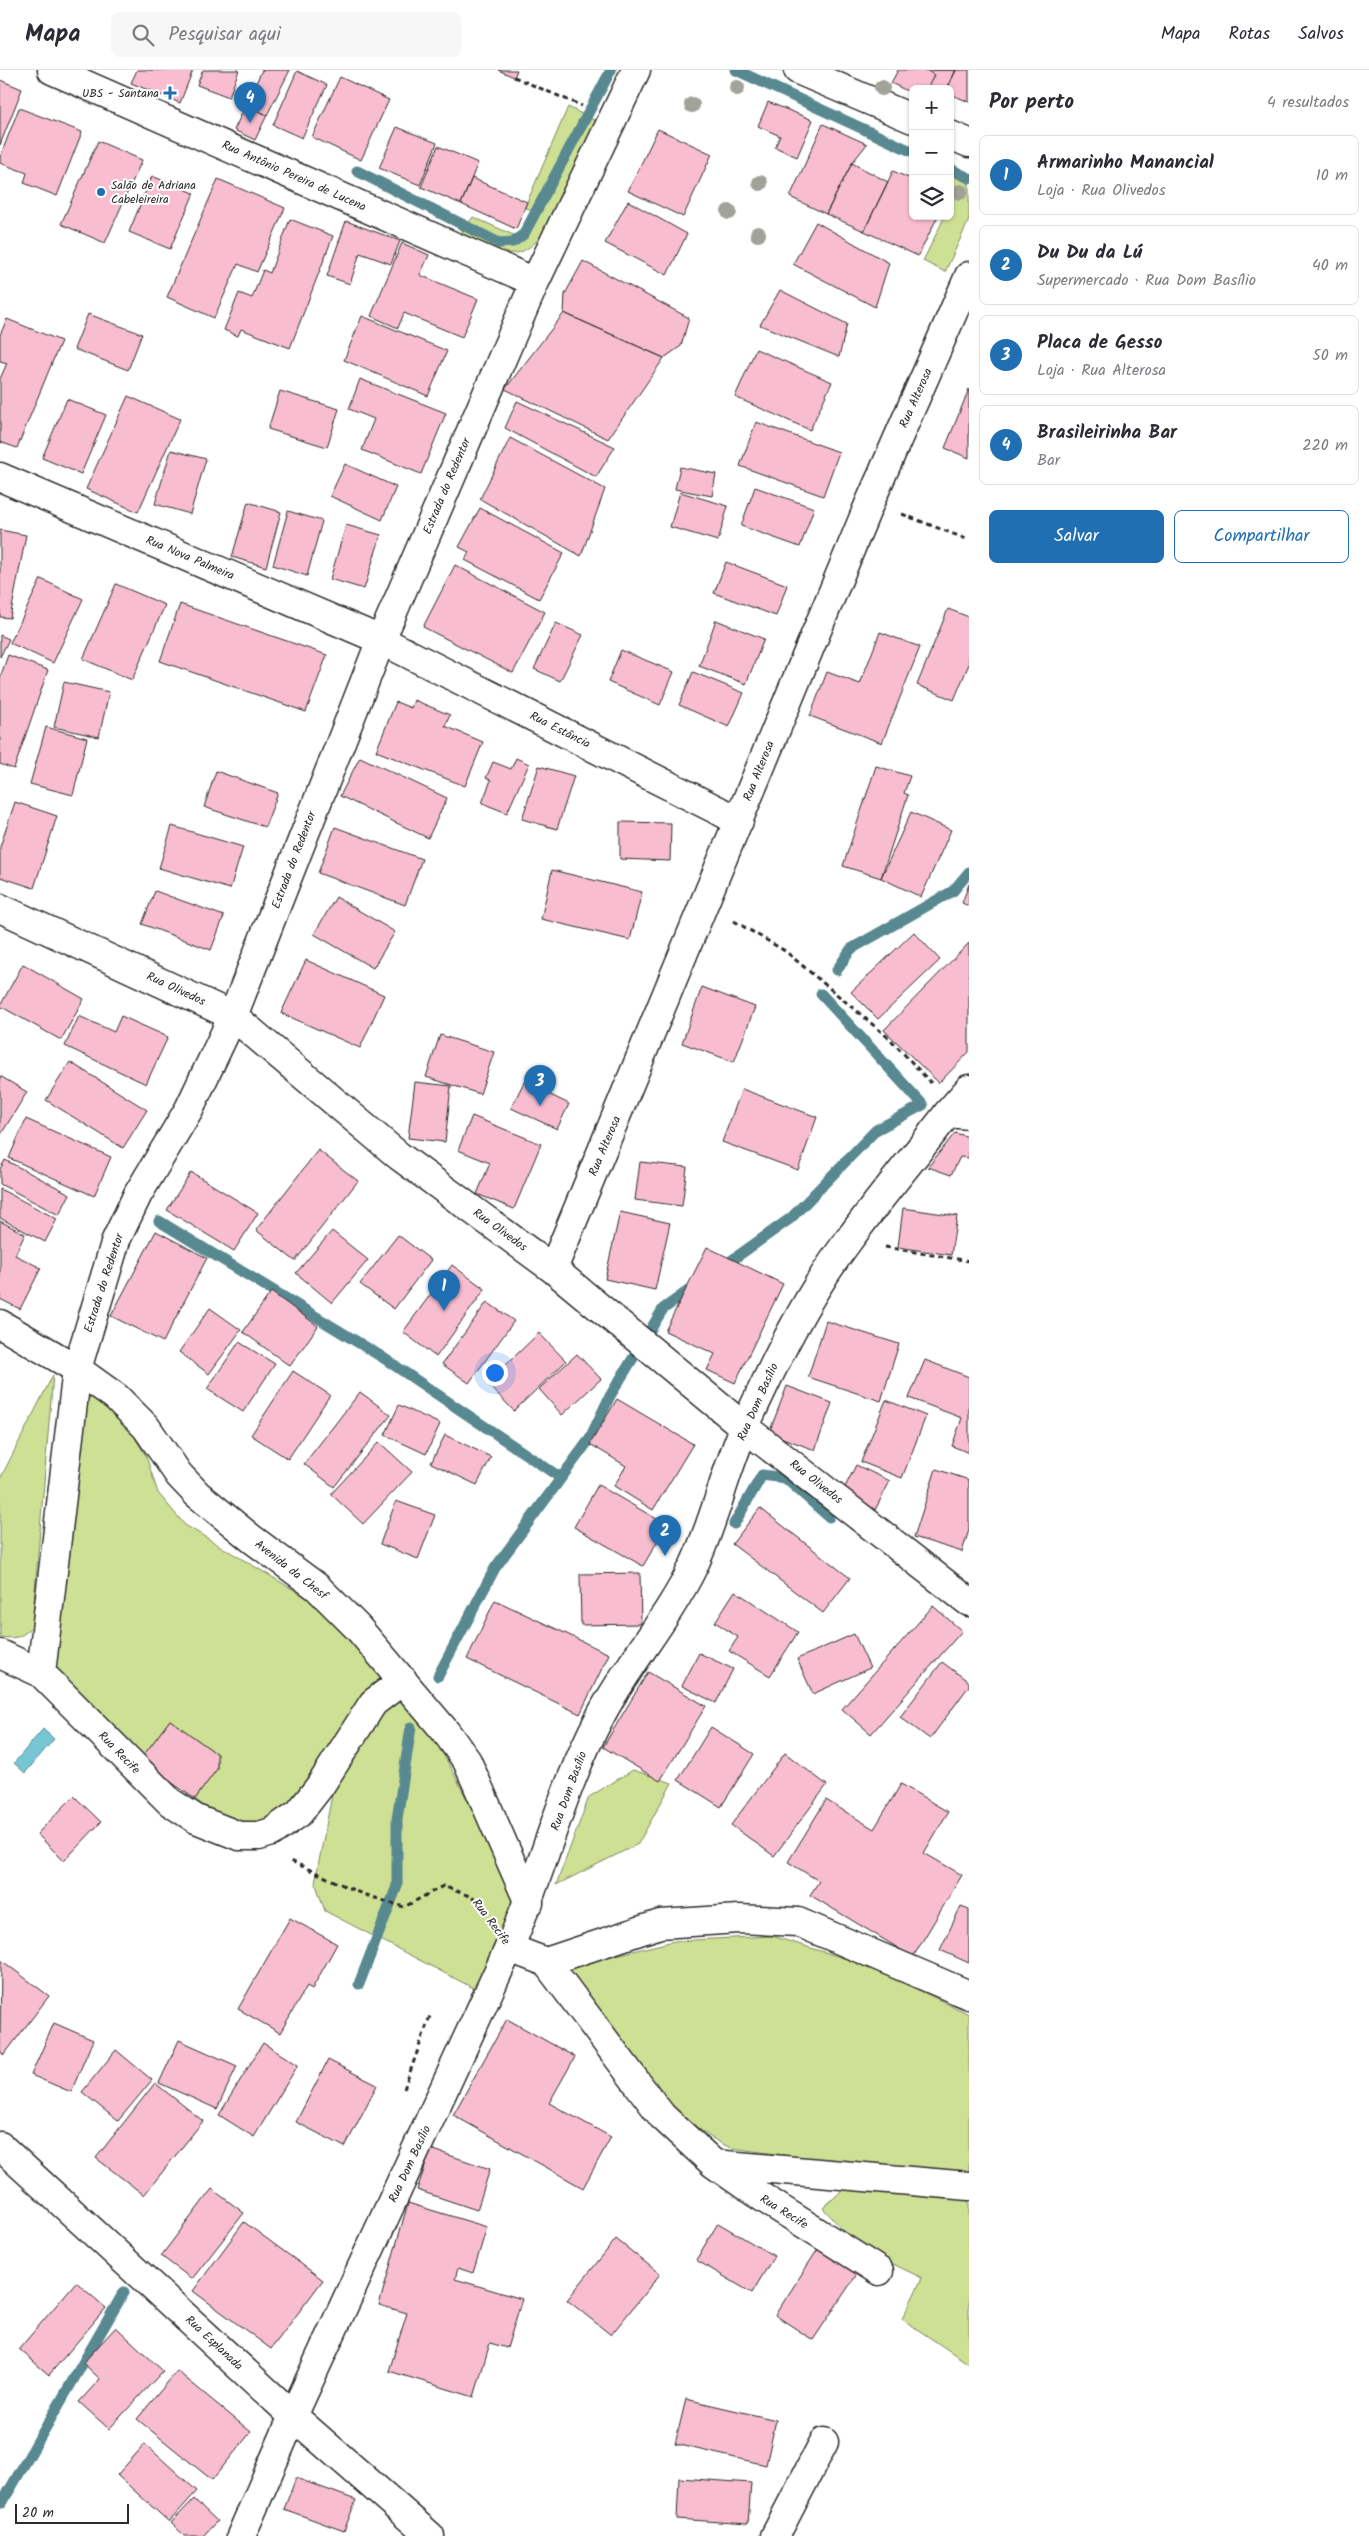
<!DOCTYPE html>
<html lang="pt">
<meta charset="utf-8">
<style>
:root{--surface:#fff;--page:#f7f7f7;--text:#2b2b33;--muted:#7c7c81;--line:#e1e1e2;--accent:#1f6fb2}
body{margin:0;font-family:Kalam,sans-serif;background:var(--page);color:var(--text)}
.controls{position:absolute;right:15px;top:15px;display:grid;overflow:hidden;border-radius:8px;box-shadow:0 1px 4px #0004}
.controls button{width:45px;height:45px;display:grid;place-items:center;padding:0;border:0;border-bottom:1px solid var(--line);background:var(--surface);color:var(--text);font:25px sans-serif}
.scale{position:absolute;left:15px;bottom:12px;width:114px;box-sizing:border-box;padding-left:5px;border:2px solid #2b2b2b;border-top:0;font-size:14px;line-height:18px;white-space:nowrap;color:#2b2b2b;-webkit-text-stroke:4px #fff;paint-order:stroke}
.you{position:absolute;left:494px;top:1302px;width:18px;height:18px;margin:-12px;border:4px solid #fff;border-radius:50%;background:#1a73e8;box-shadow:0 0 0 8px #1a73e833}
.badge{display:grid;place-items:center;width:32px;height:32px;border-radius:50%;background:var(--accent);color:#fff;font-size:16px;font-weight:700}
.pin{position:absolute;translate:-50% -41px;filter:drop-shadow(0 1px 2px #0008)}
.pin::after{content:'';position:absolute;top:26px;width:18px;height:15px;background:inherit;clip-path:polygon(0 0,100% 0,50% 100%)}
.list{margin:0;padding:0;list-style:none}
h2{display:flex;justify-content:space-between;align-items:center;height:65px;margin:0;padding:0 20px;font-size:21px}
h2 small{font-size:16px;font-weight:400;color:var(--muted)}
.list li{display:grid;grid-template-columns:32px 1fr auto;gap:15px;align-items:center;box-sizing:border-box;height:80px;margin:0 10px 10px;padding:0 10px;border:1px solid var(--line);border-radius:8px}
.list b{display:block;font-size:19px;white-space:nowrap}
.list p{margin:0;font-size:16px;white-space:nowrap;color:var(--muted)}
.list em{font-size:16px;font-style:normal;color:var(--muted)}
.actions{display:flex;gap:10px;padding:15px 20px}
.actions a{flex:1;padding:11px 0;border:1px solid var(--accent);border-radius:8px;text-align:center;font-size:18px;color:var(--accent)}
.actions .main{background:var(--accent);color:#fff}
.icon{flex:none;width:28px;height:28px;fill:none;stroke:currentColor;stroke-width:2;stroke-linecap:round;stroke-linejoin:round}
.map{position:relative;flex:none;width:969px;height:2466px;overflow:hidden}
header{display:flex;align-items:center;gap:30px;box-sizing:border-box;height:70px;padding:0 25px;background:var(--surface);border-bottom:1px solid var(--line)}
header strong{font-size:24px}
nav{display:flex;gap:28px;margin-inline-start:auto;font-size:18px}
.search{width:350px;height:45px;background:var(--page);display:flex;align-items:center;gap:12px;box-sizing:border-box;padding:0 18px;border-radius:8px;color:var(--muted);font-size:19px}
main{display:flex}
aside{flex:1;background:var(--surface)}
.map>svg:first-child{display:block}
.green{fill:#cee094;stroke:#7c8660}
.water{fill:#77c6d4;stroke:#598890}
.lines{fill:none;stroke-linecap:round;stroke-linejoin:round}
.stream{stroke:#598890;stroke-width:11}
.building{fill:#f8bed0;stroke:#2b2b2b}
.minor-casing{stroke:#2b2b2b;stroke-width:31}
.tertiary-casing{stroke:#2b2b2b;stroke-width:31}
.path{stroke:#2b2b2b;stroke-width:3;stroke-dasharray:5 4;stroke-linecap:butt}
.minor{stroke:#fff;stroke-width:28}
.tertiary{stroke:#fff;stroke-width:28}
.tree{fill:#a1a399}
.poi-dot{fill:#1f6fb2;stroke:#fff;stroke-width:2}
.labels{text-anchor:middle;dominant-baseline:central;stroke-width:4;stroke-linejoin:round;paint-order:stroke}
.poi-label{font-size:12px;fill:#2b2b2b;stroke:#fff;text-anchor:end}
.street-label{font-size:12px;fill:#2b2b2b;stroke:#fff}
</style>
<header>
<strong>Mapa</strong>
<div class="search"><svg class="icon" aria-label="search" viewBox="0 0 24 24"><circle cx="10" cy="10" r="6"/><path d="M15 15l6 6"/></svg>Pesquisar aqui</div>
<nav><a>Mapa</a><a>Rotas</a><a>Salvos</a></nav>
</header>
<main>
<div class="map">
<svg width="969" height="2466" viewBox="0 0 969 2466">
<rect width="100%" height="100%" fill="#fff"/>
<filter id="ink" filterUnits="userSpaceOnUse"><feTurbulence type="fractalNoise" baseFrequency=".02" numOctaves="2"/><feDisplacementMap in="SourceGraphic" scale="10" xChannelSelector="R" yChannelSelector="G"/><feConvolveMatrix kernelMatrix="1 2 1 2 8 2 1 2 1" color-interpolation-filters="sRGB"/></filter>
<g filter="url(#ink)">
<path class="green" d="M568,37l32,16 -57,113c-8,6 -16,15 -26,17 -14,3 -44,-13 -57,-19l13,-17 45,20 6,-3 11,-21 -10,-6z
M950,103l19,8v39l-24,52 -22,-11 22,-45h5v-11l5,-8 -5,-2z
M53,1305l-21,251c-10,12 -17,13 -32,11v-158z
M82,1317l44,36 20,33 12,37 27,32 124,74 27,20 49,61 -90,119 -26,20 -15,5 -30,-2 -29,-23 22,-30v-15l-47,-34 -30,40 -89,-93z
M396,1626l17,8 37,62 65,127 -1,19 -37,78 -152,-79 -10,-29 17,-87 24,-51z
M633,1700l39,13 -34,61 -82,41 33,-88z
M772,1866l94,29 103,49v162l-69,-5 -168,-23c-56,-19 -134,-131 -173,-179l115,-28z
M849,2114l120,14v166l-67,-45 20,-41 -29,-14 -43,-26 -27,-30z"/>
<path class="water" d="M43,1659l11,10 -29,34 -11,-10z"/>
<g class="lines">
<path class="stream" d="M736,0l177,82
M950,99l19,9
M357,101l142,72 14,-1 11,-8 87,-164
M837,900l14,-21 102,-58 16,-19
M159,1151l223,136 179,121
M721,1198l70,-50 85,-88 47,-25 -102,-111
M734,1454l28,-49 23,3 44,39
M438,1606l57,-108 94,-128 21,-44 53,-87 32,-23
M359,1914l38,-98v-67l14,-92
M2,2433l122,-211"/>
</g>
<path class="building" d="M137,0h56l-13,33 -49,-20z
M203,0h36l-10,27 -32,-12z
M262,0h28l-23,45 -21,-10z
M498,0h19l-3,7z
M898,0h58l-9,19h-34v5l-22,-11z
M926,0h30l-9,19h-20l7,-14z
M956,0h13v32l-19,-8v-5h-3z
M297,1l30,14 -25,53 -29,-13z
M340,7l49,23 -28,60 -49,-23z
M0,10l22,9 -22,56z
M768,32l45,18 -16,37 -22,-10 5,-11 -22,-10z
M246,35l21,10 -12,25 -21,-10z
M19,38l63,24 -25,64 -33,-13 3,-10 -27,-10v-6z
M823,54l44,20 -15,19 -26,51 -36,-17z
M397,57l40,16 -17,42 -41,-17z
M658,59l54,25 -29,63 -55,-26z
M98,71l44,19 -37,83 -44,-19z
M438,76l40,17 -17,41 -40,-17z
M852,93l36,19 -24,49 -38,-17z
M893,101l20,9v36h25l-20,40 -54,-25z
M152,106l42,17 -24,56 -41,-17z
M472,108l55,24 -11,27 -55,-25z
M218,109l67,29 -28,64 -19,-8 -24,54 -47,-21z
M628,131l59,33 -20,41 -62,-32z
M290,149l43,17 -43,112 -49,-19 -3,7 -14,-6 15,-37 13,5 11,-28 7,3z
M346,151l54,20 -9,23 -31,-11 -10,31 -23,-8z
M816,152l73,41 -14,44 -82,-43z
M402,173l27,12 -9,20 58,24 -16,38 -58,-24 -6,15 -27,-12z
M583,191l106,57 -8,28 -17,12 -100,-45 1,-19z
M780,220l67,34 -8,33 -79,-32z
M564,243l100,45 -56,81 -103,-50z
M88,244l54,20 -14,36 -54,-21z
M362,246l85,35 -19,45 -84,-36z
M7,249l54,22 -44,107 -17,-6v-63l7,-16 -7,-2v-26z
M756,279l76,33 -22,48 -75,-33z
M360,309l86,34 -25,61 -59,-24 12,-31 -25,-10z
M969,319v69l-24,-10z
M280,321l59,18 -12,38 -59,-18z
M128,326l52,23 -42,93 -52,-23z
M67,329l39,16 -25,59 -39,-16z
M517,331l98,46 -19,30 -91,-49z
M756,352l83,30 -16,44 -83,-30z
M510,368l95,51 -24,67 -101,-57z
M171,380l35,9 -16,55 -35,-10z
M345,394l51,23 -14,33 -52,-24z
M680,397l36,7 -4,22 -37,-7z
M755,417l59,21 -14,39 -59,-21z
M680,422l48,14 -10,35 -48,-14z
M248,432l33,10 -15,55 -34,-10z
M480,438l84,45 -25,46 -74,-39 4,-8 -10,-5z
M288,441l34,10 -15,55 -34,-11z
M346,455l35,10 -17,54 -34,-10z
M0,460l26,5 -16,83 -10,-1z
M726,492l61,23 -11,31 -62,-23z
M455,495l90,47 -32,61 -90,-46z
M41,509l42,20 -30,64 -43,-20z
M116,514l49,21 -33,75 -49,-21z
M180,534l147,51 -21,57 -146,-51z
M948,539l21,8v47l-15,36 -37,-15z
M716,550l48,19 -18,45 -47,-18z
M556,553l27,12 -23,46 -26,-12z
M880,562l40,15 -38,96 -72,-27 17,-44 33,12z
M0,565l9,4 -9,18z
M621,580l53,22 -14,33 -52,-23z
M8,585l40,15 -34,99 -14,-5v-86z
M693,602l51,21 -15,34 -50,-22z
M64,612l45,10 -10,45 -45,-10z
M414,630l36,15 -5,11 38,16 -18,44 -89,-35 20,-49 15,6z
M46,657l41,11 -14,57 -43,-11z
M360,687l87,41 -19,40 -88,-42z
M516,688l13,6 -22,49 -25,-10 9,-23 -5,-2 7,-16 18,7z
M539,696l35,10 -17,53 -35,-10z
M876,696l34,10 -6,17 4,2 -27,83 -38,-12z
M216,701l62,22 -13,34 -61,-20z
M15,732l42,14 -23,72 -34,-11v-30z
M911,742l40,18 -30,67 -40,-19z
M620,752l51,1 -1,38 -50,-2z
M172,756l71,21 -13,42 -71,-21z
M335,757l87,32 -17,46 -87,-32z
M552,800l90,22 -12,48 -89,-21z
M969,814v22l-7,-3z
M155,821l69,25 -13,34 -69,-26z
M336,827l59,35 -22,36 -59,-34z
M914,862l26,28 -62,59 -27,-27z
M969,873v109l-30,31 -55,-53z
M306,890l78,35 -24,53 -79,-35z
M23,894l61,35 -23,41 -61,-34z
M702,917l53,20 -21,55 -52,-19z
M79,946l35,16 7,-16 47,21 -22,47 -81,-38z
M440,965l54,17 -14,42 -54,-17z
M70,992l77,48 -24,38 -77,-48z
M0,1006l27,16 -27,44z
M415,1012l36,4 -6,56 -37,-4z
M524,1012l45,22 -12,25 -46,-21z
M742,1019l75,28 -19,53 -76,-28z
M472,1046l69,28 -27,65 -37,-15 13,-31 -32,-13z
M26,1049l85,38 -17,39 -85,-38z
M955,1063l14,4v21l-9,-1 -9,18 -23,-8z
M318,1080l40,31 -63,80 -39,-31z
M5,1090l65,34 -11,21 -59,-31v-15z
M640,1092l47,5 -5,39 -47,-6z
M191,1102l67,41 -24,38 -67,-41z
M0,1119l57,30 -12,23 -45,-24z
M903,1138l54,8 -6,39 -53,-8z
M620,1142l50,11 -15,67 -50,-11z
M0,1151l25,13 -10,21 26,13 -21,41 -20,-10z
M156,1161l51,27 -44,84 -52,-26z
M332,1161l36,29 -36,43 -36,-30z
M398,1165l33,25 -37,49 -34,-25z
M707,1177l76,37 -48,99 -28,-13 8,-16 -50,-23z
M452,1195l33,24 -49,68 -33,-25z
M271,1222l47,34 -28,40 -47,-34z
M487,1232l27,19 -45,62 -27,-19z
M210,1238l31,22 -32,44 -30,-22z
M826,1251l73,23 -18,57 -73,-24z
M539,1263l27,28 -52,50 -27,-28z
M239,1272l36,22 -32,48 -36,-23z
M577,1284l24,25 -39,36 -23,-26z
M925,1290l44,17v76l-17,-7 10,-28 -53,-20z
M293,1301l37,24 -42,64 -37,-24z
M787,1316l45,17 -17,47 -46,-17z
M360,1322l31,23 -57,72 -30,-23z
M617,1329l76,45 -40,66 -39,-24 12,-20 -36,-22z
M886,1330l40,16 -24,62 -41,-16z
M399,1335l41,19 -14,30 -41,-19z
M445,1365l46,22 -14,28 -46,-22z
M379,1372l33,30 -49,52 -32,-30z
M856,1395l34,16 -16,31 -33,-17z
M936,1399l33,11v50l-7,22 -48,-15z
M598,1415l69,40 -24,41 -69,-39z
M396,1431l39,14 -17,44 -38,-15z
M760,1438l90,70 -27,35 -91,-69z
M640,1503l1,51 -60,1 -1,-51z
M735,1521l63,41 -28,44 -41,-25 9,-14 -23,-15z
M495,1530l114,54 -29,60 -113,-55z
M933,1536l29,25 -91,103 -29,-25z
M854,1564l16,34 -57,26 -16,-35z
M699,1583l34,16 -17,34 -34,-17z
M942,1592l27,20v4l-39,53 -30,-22z
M648,1602l58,34 -46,75 -57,-34z
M170,1650l47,34v15l-22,30 -55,-39z
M711,1657l43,27 -33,53 -43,-27z
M785,1683l42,32 -53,71 -43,-31z
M901,1714l47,28 -24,41 38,22 -49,82 -103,-62 9,-14 -31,-19 38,-62 48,29z
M74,1726l27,26 -37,39 -27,-27z
M961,1836l8,3v54l-29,-13z
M290,1848l47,26 -25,45 -5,-3 -27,47 -42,-24z
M1,1890l48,36 -45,59 -4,-3z
M507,1949l68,38 -26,46 62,34 -28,51 -130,-73z
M54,1953l39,17 -22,52 -40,-17z
M179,1970l58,26 -20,43 -58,-26z
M263,1973l35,22 -44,72 -35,-22z
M116,1980l36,30 -34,41 -36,-29z
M328,1990l49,25 -32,62 -49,-25z
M155,2013l48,38 -59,74 -48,-37z
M431,2079l59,20 -13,41 -60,-20z
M212,2119l32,24 -52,66 -31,-23z
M408,2133l79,24 -14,46 -15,-5 -3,11 67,20 -15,49 -17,-5 -16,54 -85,-26 18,-58 -28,-8z
M244,2152l79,58 -52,69 -78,-58z
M718,2153l56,33 -22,37 -56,-33z
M616,2169l44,35 -49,61 -44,-35z
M818,2179l39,25 -44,66 -38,-25z
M76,2212l30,26 -57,67 -30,-26z
M116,2257l47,44 -54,58 -30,-27 21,-23 -17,-16z
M177,2301l74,61 -39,48 -75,-61z
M686,2329l90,21 -10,45 -91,-21z
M145,2374l52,47 -28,31 -52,-47z
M296,2408l60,22 -12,31 -60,-22z
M679,2408l72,5 -3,41 -71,-5z
M194,2429l23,22 -14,15h-18l-14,-13z"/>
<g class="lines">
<defs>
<path id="minor" d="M52,0l483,212
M798,0l115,49
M950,65l19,8
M0,407l381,163 358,181
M0,838l233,108 166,140 154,113 191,158 225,175
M948,1043l21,-24
M553,1199l317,-767 99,-226
M0,1254l77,45 39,28 30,30 33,48 18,19 55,45 65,48 41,41 88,104 21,29 62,142
M0,1584l41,19 129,129 26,17 43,17h20l13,-4 27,-19 21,-27 53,-83 30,-23
M41,1603l36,-304 39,-129 22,-46 51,-85 44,-93 148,-376 154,-358 101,-212
M509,1878l37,14 116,154 52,48 43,30 122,77
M546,1892l114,-38 79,-5 59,3 171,73
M0,2076l293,270 137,120
M714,2094l255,22
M775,2466l49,-94"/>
<path id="tertiary" d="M241,2466l52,-120 216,-468c33,-75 52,-158 91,-231 27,-52 67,-97 93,-150 22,-46 32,-97 53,-143 29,-63 60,-127 102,-183 32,-44 67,-85 100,-128l21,2"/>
</defs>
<use href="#minor" class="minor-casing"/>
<use href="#tertiary" class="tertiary-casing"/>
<path class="path" d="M514,7l68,29
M902,444l67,26
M734,851l51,30 105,88 41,44
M885,1177l84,14
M291,1791l71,33 42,13 39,-21 29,11 14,16
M404,2019l26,-73"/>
<use href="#minor" class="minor"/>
<use href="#tertiary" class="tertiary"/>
</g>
<g class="tree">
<circle cx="737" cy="18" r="8"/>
<circle cx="882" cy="18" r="8"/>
<circle cx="692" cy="35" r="8"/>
<circle cx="760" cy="113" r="8"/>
<circle cx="960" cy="122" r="8"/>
<circle cx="729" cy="142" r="8"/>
<circle cx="758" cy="164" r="8"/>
</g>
</g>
<g class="poi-dot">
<path d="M167.5 15.5h5v5h5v5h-5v5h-5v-5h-5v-5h5z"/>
<circle cx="101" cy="122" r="5"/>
</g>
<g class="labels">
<g class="poi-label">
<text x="159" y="23">UBS - Santana</text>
<text x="111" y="115" text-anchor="start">Salão de Adriana<tspan x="111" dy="14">Cabeleireira</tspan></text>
</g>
<g class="street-label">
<text transform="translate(294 106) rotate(24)">Rua Antônio Pereira de Lucena</text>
<text transform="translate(916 328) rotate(-66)">Rua Alterosa</text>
<text transform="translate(447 416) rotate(-67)">Estrada do Redentor</text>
<text transform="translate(190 488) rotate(23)">Rua Nova Palmeira</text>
<text transform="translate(560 660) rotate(27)">Rua Estância</text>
<text transform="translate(759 701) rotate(-68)">Rua Alterosa</text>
<text transform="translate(294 790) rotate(-69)">Estrada do Redentor</text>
<text transform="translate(176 919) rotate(25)">Rua Olivedos</text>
<text transform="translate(605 1076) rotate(-67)">Rua Alterosa</text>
<text transform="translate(500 1160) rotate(36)">Rua Olivedos</text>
<text transform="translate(104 1213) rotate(-72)">Estrada do Redentor</text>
<text transform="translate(758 1332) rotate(-66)">Rua Dom Basílio</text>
<text transform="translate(816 1412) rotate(38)">Rua Olivedos</text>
<text transform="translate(291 1500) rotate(38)">Avenida da Chesf</text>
<text transform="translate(119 1683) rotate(46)">Rua Recife</text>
<text transform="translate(569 1721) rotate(-70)">Rua Dom Basílio</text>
<text transform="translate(491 1852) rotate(53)">Rua Recife</text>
<text transform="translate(410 2094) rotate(-65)">Rua Dom Basílio</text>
<text transform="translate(784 2142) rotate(32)">Rua Recife</text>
<text transform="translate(214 2273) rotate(43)">Rua Esplanada</text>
</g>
</g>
</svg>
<div class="controls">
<button>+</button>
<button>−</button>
<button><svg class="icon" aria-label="layers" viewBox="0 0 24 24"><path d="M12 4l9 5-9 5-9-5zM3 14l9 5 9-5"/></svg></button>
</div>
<div class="scale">20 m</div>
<div class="you"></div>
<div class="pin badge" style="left:444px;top:1241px">1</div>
<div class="pin badge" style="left:665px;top:1486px">2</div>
<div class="pin badge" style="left:540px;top:1036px">3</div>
<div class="pin badge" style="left:250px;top:53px">4</div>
</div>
<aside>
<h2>Por perto<small>4 resultados</small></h2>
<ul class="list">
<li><span class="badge">1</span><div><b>Armarinho Manancial</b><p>Loja · Rua Olivedos</p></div><em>10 m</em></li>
<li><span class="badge">2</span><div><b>Du Du da Lú</b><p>Supermercado · Rua Dom Basílio</p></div><em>40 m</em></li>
<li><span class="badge">3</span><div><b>Placa de Gesso</b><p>Loja · Rua Alterosa</p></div><em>50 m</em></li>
<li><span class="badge">4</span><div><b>Brasileirinha Bar</b><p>Bar</p></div><em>220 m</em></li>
</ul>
<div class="actions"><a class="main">Salvar</a><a>Compartilhar</a></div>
</aside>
</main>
